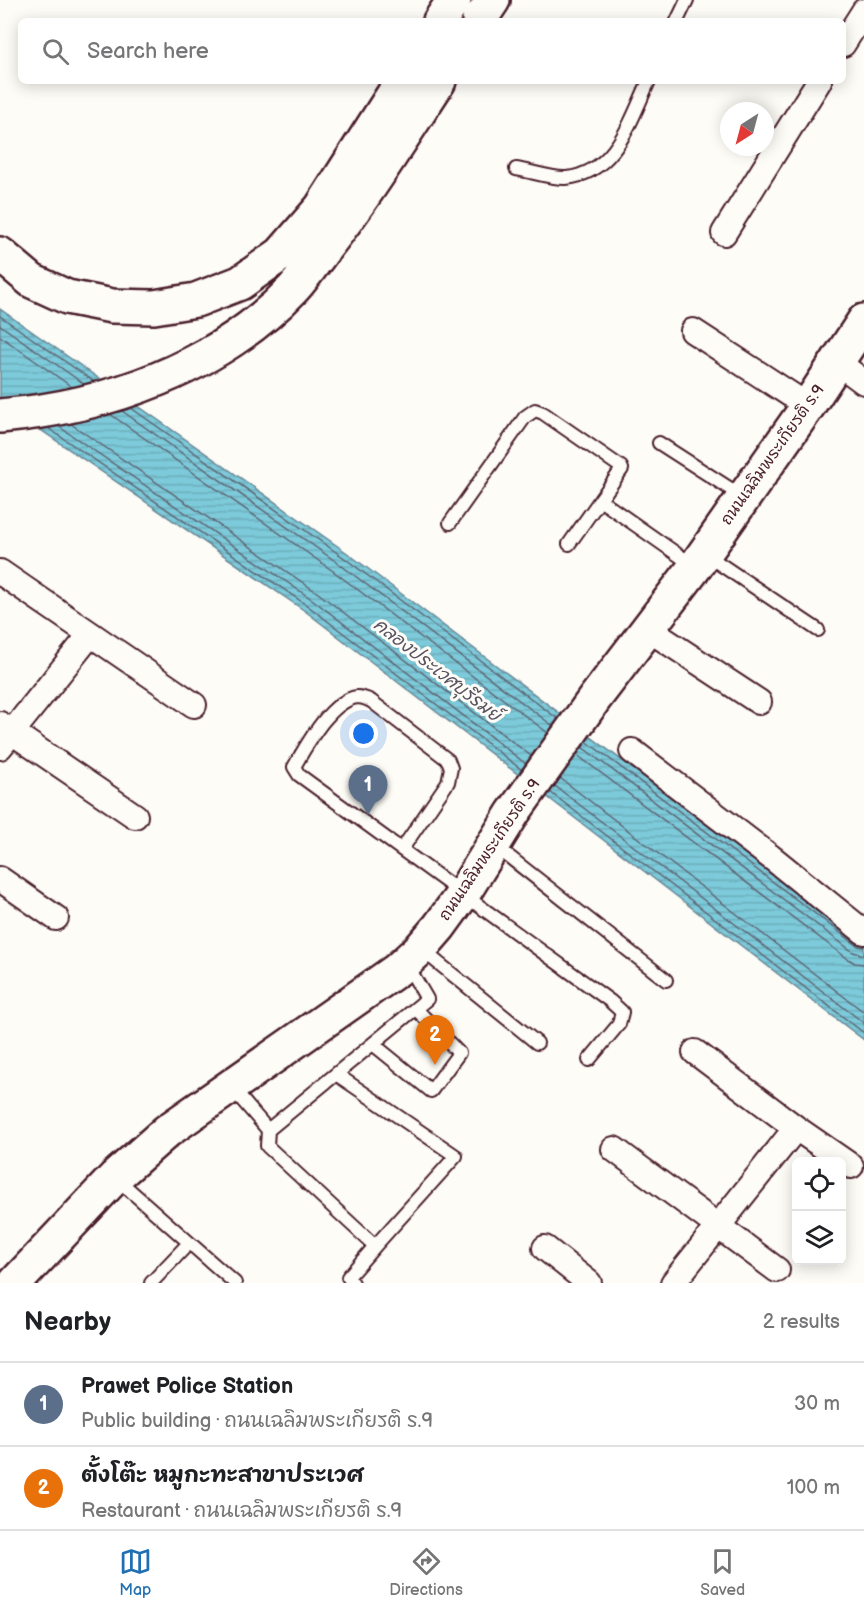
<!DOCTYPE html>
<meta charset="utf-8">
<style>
:root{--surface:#fff;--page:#f6f6f6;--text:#202124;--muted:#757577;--line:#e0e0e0;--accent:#1f6fb2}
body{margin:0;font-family:"Balsamiq Sans","Playpen Sans Thai",sans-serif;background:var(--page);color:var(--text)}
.controls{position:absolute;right:18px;bottom:18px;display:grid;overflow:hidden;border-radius:9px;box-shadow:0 3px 15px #0003}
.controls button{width:54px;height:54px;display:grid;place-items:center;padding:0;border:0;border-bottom:2px solid var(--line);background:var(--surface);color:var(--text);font:30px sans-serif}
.compass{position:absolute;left:720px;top:102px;width:54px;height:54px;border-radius:50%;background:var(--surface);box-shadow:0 3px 15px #0003;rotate:216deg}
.you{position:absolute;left:364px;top:734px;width:21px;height:21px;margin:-15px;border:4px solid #fff;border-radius:50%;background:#1a73e8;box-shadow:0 0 0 9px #1a73e833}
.badge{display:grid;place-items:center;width:39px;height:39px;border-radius:50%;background:var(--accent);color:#fff;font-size:20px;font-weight:700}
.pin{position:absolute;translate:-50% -50px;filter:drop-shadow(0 2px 3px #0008)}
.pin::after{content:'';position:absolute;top:32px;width:21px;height:18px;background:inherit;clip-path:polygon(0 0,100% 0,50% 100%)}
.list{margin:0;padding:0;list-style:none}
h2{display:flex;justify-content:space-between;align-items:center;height:78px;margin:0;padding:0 24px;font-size:26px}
h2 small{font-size:20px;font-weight:400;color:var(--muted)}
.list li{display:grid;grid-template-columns:39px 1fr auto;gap:18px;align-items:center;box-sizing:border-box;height:84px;padding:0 24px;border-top:2px solid var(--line)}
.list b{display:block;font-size:22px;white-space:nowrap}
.list p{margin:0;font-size:20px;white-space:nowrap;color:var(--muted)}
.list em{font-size:20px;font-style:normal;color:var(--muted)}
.icon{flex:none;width:33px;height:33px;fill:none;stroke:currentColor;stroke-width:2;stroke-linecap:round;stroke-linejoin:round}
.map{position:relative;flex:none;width:864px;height:1283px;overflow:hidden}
.search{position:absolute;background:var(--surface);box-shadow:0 3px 15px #0003;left:18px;right:18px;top:18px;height:66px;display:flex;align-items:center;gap:15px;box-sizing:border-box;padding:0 21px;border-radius:9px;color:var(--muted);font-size:22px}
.sheet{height:246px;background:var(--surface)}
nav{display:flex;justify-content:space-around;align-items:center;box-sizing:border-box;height:84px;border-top:2px solid var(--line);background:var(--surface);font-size:16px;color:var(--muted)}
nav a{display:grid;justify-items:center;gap:3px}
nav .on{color:var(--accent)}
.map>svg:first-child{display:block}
.water{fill:url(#water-rules);stroke:#688694;stroke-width:1.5}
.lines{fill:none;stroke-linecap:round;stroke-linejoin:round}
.shore{stroke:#5e6371;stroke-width:1.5}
.lane-casing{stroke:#4a1f2b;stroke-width:16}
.street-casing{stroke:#4a1f2b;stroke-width:28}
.secondary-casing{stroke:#4a1f2b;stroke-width:38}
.highway-casing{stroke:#4a1f2b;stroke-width:38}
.lane{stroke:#fdfcf7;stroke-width:12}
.street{stroke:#fdfcf7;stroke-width:24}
.secondary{stroke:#fdfcf7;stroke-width:33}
.highway{stroke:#fdfcf7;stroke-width:33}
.labels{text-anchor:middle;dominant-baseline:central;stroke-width:6;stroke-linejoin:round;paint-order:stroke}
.street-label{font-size:16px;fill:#4a1f2b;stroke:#fdfcf7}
.water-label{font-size:18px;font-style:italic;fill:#595260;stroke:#fdfcf7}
</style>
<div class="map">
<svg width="864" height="1283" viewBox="0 0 864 1283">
<defs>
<pattern id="water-rules" width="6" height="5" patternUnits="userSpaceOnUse" patternTransform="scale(1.5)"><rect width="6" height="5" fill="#7ccada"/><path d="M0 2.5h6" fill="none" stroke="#6dadbb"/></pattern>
</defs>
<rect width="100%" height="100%" fill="#fdfcf7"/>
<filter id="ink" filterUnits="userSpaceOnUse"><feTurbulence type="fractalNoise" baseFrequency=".0167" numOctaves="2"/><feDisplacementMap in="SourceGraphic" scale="12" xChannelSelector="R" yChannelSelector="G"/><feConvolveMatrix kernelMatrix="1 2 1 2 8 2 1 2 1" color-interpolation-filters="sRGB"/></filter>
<g filter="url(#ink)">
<path class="water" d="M0,309l346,243 518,391v97l-559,-429 -305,-209z"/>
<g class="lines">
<path class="shore" d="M0,316l93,65
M0,325l84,59
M0,336l72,51
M131,408l212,149 215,162
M122,411l216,152 215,163
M110,414l223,157 215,162
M71,424l247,169 213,163
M58,426l255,174 213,164
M48,428l260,178 214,164
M586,741l272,205 6,1
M582,747l271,205 11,3
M577,755l271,204 7,4 9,1
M560,778l304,234
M555,786l309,237
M550,792l314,241"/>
<defs>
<path id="lane" d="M677,21l10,-21
M516,169c14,2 37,10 50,9 50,-5 65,-59 83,-97
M659,443l84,54
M450,523l75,-106 10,-7 8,3 78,54 1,2 -22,31
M569,544l31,-44 94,66
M705,554l113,76
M494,845l172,135
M402,849l46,-67 3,-14 -3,-8 -77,-59c-4,-2 -9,-4 -14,-4 -27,4 -51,49 -63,70l5,8 311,226 12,11 -3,12 -30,36
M421,949l116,94
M373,1044l58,47 28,-38 -43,-44
M336,1074l120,82 -81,90
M232,1088l36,42 159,-131 -21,-36
M268,1130l-1,16 108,100 -27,31 5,6
M116,1178l119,105
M151,1283l38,-40"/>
<path id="street" d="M843,44l21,-33
M724,233l95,-152
M693,331l115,75
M837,362l27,20
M0,572l194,133
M648,629l111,73
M0,724l135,92
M0,747l90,-112
M632,751l144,110 88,71
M0,879l56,39
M695,1052l101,76 55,38
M614,1149l163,121
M545,1248l44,35
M673,1283l123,-155"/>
<path id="secondary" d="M15,1283l100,-106 52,-46 230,-161 23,-21 19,-22 24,-33 50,-81 82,-115 100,-131 113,-161 56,-85"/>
<path id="highway" d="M440,21l14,-21
M479,21l14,-21
M0,254l32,27 35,16 45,9 42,1 42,-7 44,-17 41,-29 40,-46 81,-127
M0,416c107,-9 218,-48 293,-127 10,-11 19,-24 28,-36 43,-54 80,-114 118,-172"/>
</defs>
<use href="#lane" class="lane-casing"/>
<use href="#street" class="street-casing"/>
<use href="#secondary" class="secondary-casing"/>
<use href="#highway" class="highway-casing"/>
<use href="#lane" class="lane"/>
<use href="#street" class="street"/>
<use href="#secondary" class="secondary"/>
<use href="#highway" class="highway"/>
</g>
</g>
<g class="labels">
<g class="street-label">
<text transform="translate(773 455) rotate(-55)">ถนนเฉลิมพระเกียรติ ร.9</text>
<text transform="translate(490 850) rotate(-56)">ถนนเฉลิมพระเกียรติ ร.9</text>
</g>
<g class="water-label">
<text transform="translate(437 670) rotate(38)">คลองประเวศบุรีรมย์</text>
</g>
</g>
</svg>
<div class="controls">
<button><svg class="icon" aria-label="locate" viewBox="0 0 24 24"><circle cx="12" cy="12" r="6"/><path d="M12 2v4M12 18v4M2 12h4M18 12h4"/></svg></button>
<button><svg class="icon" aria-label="layers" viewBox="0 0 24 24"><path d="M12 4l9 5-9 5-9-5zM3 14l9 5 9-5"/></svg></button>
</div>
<svg class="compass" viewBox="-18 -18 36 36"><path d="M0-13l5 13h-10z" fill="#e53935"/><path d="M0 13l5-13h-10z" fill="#757577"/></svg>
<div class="you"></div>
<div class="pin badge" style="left:368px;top:815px;background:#5c6f8a">1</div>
<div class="pin badge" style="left:435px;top:1065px;background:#e8710a">2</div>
<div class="search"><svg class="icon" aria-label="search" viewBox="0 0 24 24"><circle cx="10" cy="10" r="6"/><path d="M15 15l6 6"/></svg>Search here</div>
</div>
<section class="sheet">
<h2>Nearby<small>2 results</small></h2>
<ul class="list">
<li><span class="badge" style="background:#5c6f8a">1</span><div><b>Prawet Police Station</b><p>Public building · ถนนเฉลิมพระเกียรติ ร.9</p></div><em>30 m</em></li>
<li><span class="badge" style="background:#e8710a">2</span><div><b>ตั้งโต๊ะ หมูกะทะสาขาประเวศ</b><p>Restaurant · ถนนเฉลิมพระเกียรติ ร.9</p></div><em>100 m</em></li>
</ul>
</section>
<nav>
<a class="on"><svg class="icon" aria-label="map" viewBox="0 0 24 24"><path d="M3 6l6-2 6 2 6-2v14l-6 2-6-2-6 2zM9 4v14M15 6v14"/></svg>Map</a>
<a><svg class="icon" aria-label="directions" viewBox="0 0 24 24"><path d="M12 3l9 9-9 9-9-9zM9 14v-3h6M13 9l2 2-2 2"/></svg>Directions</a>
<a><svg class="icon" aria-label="saved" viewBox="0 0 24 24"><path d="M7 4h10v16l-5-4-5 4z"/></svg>Saved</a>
</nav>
